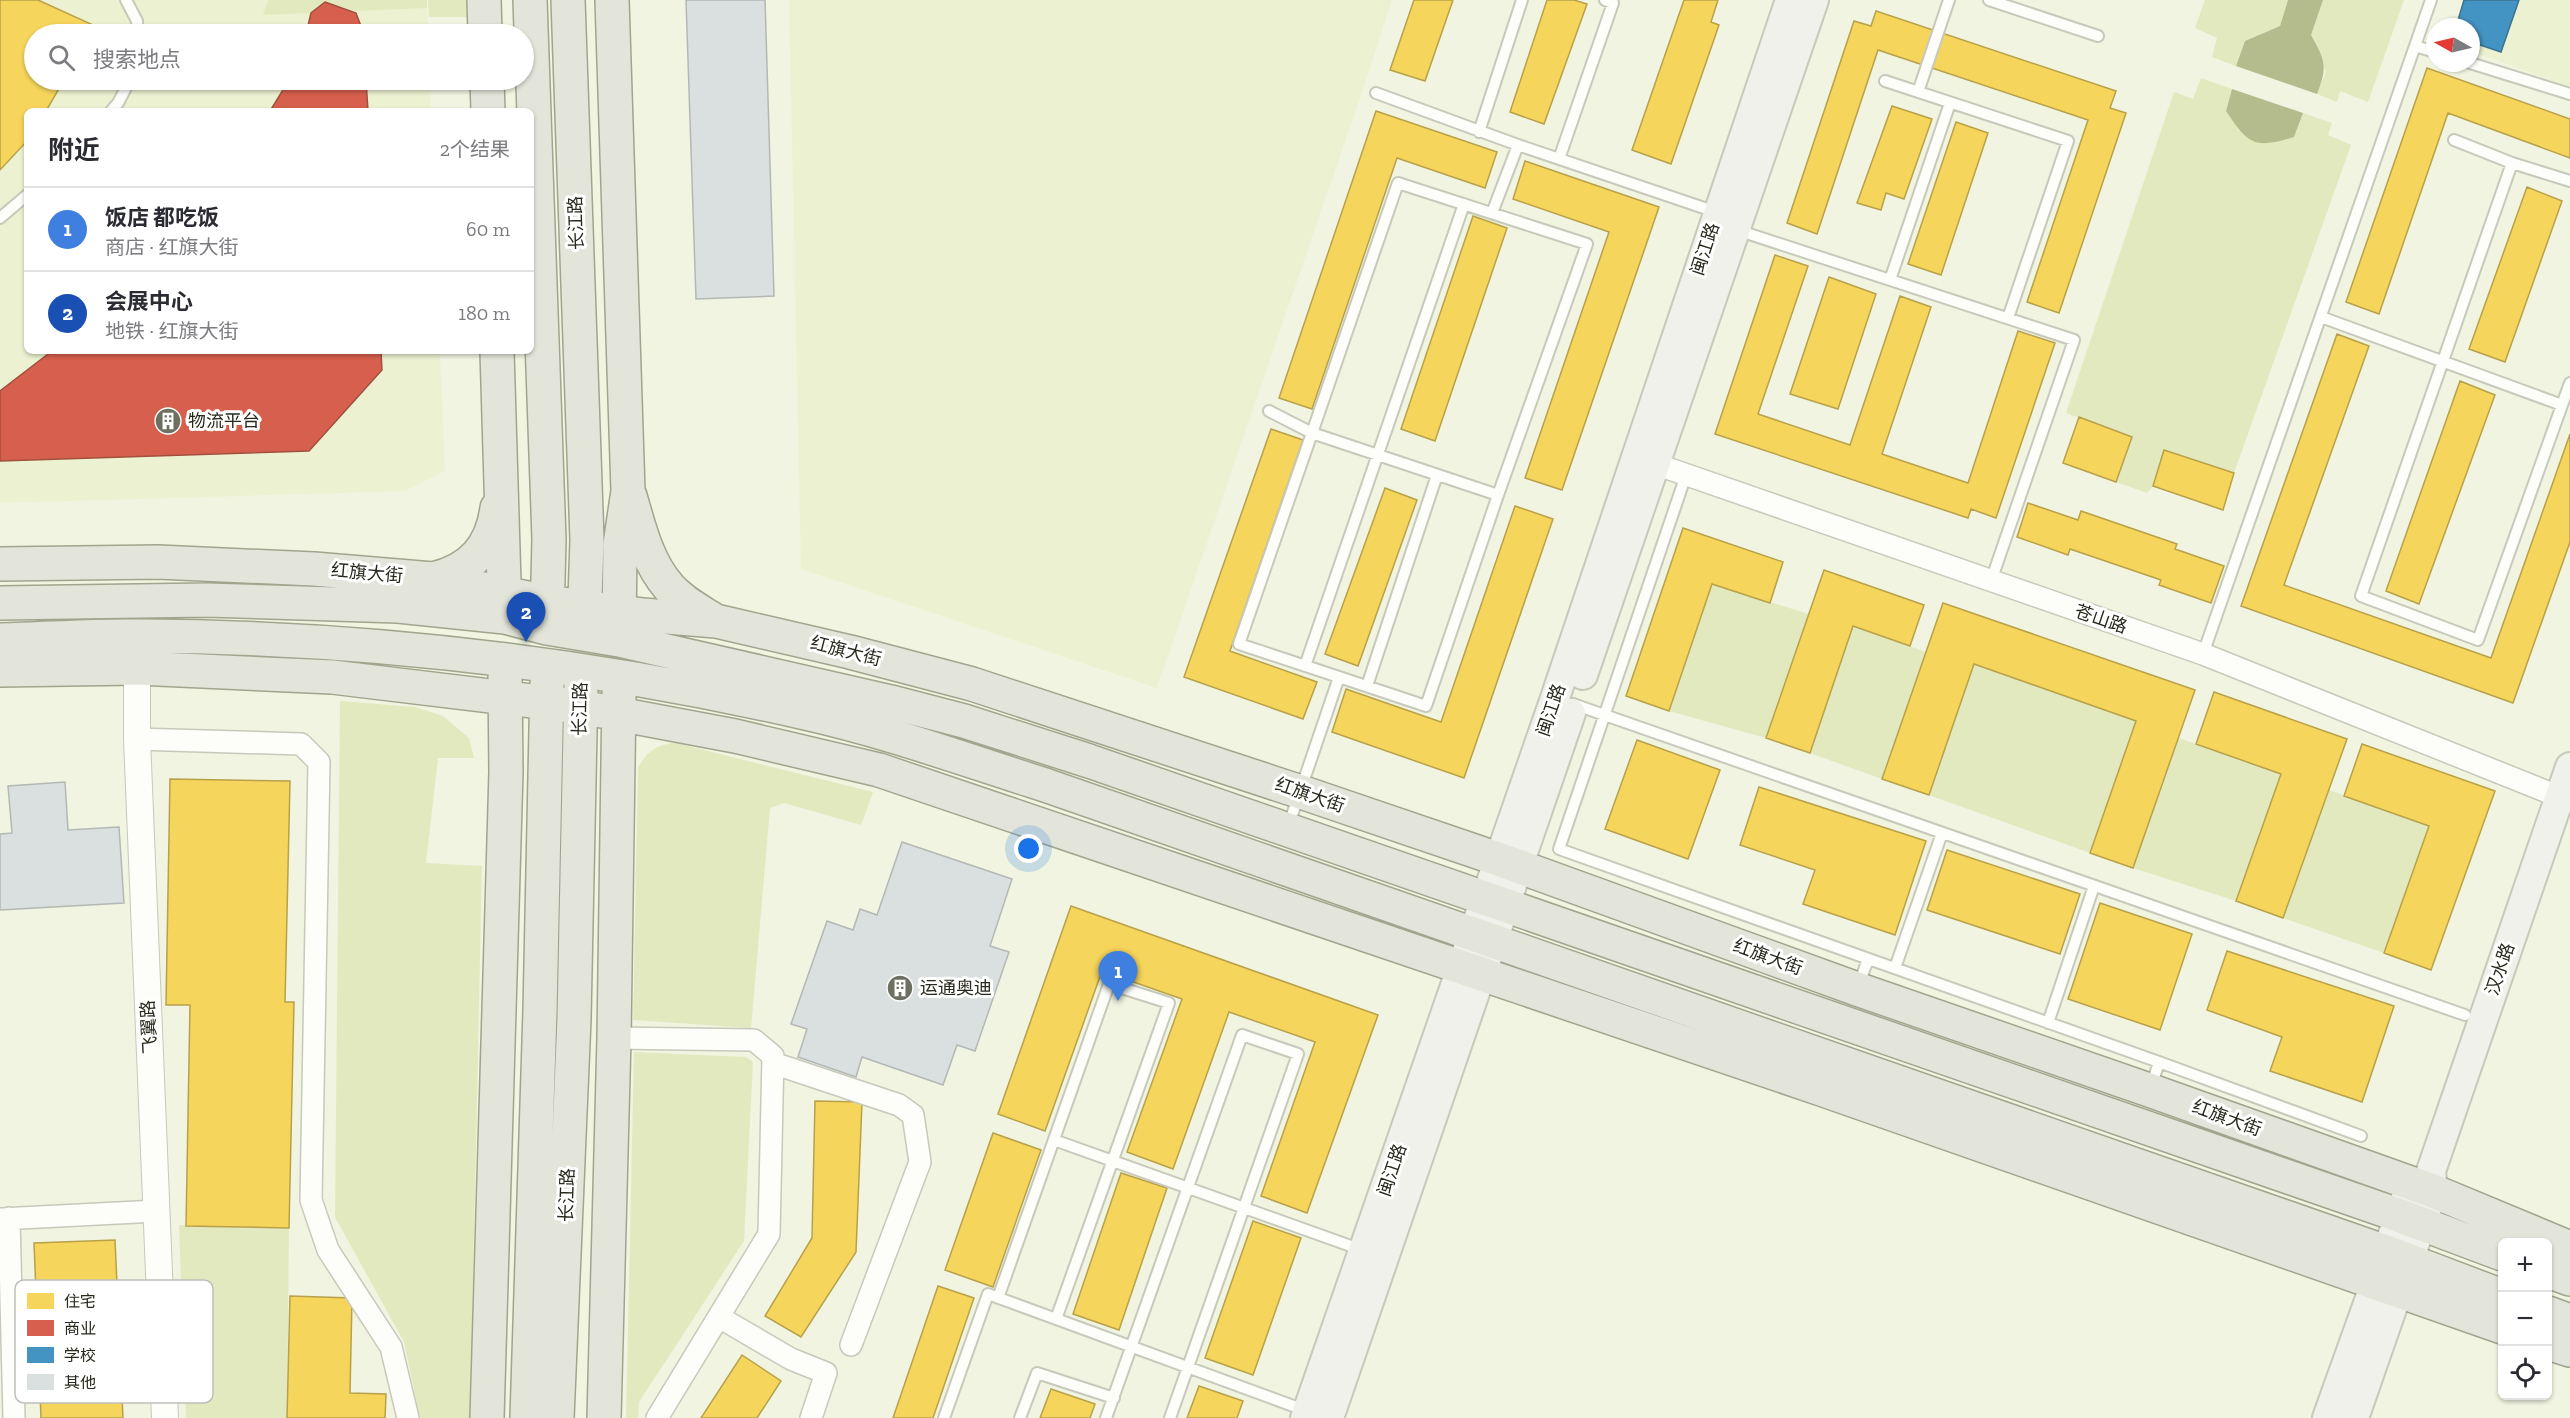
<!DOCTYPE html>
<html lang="zh">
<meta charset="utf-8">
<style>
:root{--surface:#fff;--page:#f2f2f3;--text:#2b2b33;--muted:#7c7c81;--line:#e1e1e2;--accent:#111827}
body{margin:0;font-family:"Zilla Slab","Noto Sans SC",serif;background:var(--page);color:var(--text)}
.controls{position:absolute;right:18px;bottom:18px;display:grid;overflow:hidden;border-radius:9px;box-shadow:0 2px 4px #0004}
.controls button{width:54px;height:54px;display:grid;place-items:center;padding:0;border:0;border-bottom:2px solid var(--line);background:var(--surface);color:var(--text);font:30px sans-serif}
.compass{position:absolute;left:2426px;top:18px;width:54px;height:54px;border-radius:50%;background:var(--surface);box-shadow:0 2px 4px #0004;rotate:278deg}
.you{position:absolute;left:1029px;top:849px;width:21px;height:21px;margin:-15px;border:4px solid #fff;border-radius:50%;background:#1a73e8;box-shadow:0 0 0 9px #1a73e833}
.badge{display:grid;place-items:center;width:39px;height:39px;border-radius:50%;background:var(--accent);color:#fff;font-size:20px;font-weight:700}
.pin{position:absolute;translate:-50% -50px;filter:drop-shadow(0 2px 3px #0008)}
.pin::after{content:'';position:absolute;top:32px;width:21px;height:18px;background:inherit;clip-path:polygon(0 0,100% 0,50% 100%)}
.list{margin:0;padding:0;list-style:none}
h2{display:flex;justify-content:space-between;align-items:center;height:78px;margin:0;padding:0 24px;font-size:26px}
h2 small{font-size:20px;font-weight:400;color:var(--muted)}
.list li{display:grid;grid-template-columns:39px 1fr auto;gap:18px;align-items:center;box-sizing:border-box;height:84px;padding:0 24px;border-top:2px solid var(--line)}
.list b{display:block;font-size:22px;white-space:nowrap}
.list p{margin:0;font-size:20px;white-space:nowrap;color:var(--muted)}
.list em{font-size:20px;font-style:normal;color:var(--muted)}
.icon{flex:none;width:33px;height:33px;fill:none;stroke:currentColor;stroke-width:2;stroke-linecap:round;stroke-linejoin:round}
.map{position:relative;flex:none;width:2570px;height:1418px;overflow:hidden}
.search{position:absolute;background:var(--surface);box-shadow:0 2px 4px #0004;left:24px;top:24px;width:510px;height:66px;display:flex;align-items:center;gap:15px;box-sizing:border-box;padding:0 21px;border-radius:33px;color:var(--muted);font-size:22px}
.panel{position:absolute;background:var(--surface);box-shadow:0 2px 4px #0004;left:24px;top:108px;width:510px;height:246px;border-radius:9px}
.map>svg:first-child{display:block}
.built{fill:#ecf2d1}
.green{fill:#e2e9bf}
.water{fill:#b4bb8c}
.homes{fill:#f6d55c;stroke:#b8a149;stroke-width:1.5}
.shops{fill:#d6604d;stroke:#a2503e;stroke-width:1.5}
.schools{fill:#4393c3;stroke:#3b7391;stroke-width:1.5}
.building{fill:#dadfe0;stroke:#b4b8b5;stroke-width:1.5}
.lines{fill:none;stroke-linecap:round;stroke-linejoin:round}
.service-casing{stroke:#c7c9ba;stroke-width:14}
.minor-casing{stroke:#c7c9ba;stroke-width:24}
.tertiary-casing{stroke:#c7c9ba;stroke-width:28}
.secondary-casing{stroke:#c7c9ba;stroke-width:32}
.primary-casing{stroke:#a1a58e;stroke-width:36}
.service{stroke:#fdfdfa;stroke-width:10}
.minor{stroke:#fdfdfa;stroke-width:21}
.tertiary{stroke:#fdfdfa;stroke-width:26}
.secondary{stroke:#f0f1ea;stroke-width:28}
.primary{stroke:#e3e5da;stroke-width:33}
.labels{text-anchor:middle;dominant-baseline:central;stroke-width:6;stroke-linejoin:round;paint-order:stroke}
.street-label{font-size:18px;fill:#27291c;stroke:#fff}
.poi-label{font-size:18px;fill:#27291c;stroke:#fff;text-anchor:start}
.key{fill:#fff;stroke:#bebfbb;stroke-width:1.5}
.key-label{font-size:16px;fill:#27291c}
</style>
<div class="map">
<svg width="2570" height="1418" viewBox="0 0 2570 1418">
<rect width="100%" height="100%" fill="#f0f4e0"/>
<path class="built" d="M0,0h427l1,34h-394v46h396l1,31h-404v240h413l5,120 -40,20 -405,12z
M789,0h603l-33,101 -202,587 -356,-119z
M2464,0h106v87l-99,-36v-24h-15z"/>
<path class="green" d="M268,0h159v8l-164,7z
M428,0h39v17h-38z
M2205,0h83l-8,26 -35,15 -9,25 -24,-9 5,-19 -22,-10z
M2323,0h81l-36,102 -28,-11 -3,11 -20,-8 9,-22 -16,-37z
M2201,78l31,11 -6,22 68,26 9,-24 29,10 -4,12 23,10 -117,328 -69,-23 -12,36 -6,7 -31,-11 16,-45 -66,-24 108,-321 19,7z
M1712,584l97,30 -43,124 -97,-27z
M1853,626l73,26 -44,127 -72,-26z
M1974,664l162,57 -46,132 -161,-58z
M340,701l75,6 28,9 26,22 5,20h-36l-12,105 56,3 -12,552h-50l-16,-76 -69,-125z
M2179,738l102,36 -45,127 -103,-33z
M676,743l197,49 -12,33 -77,-22 -14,5 -19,220 -118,-8 5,-252c9,-17 19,-24 38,-25z
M2329,790l100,36 -45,127 -101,-35z
M634,1052l112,5 7,5 -9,179 -105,161 -1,16h-12z
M179,1225l110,3 -2,190h-101z"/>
<path class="water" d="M2288,0h35l-12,35c14,25 17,32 6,59l-81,-28 9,-25 35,-15z
M2232,89l71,24 -9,24c-40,12 -45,8 -68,-26z"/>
<path class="homes" d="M0,0h38l53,24 -5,10h-52v46h30l-18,31h-19v30l-27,29z
M1414,0h39l-28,81 -35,-11z
M1547,0h27l13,4 -43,120 -34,-12z
M1684,0h34l-7,22 8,3 -48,139 -39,-14z
M1876,11l240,80 -6,17 16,5 -67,200 -32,-11 61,-182 -210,-70 -61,184 -30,-11 67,-202 17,5z
M2427,68l143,51v39l-122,-45 -69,201 -33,-12z
M1892,106l40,13 -28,80 -18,-6 -5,17 -24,-7z
M1376,111l121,41 -12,36 -88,-30 -85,251 -33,-11z
M1956,122l32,11 -47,142 -33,-11z
M1525,161l134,46 -97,283 -37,-12 84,-246 -96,-33z
M2527,187l35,14 -57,161 -36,-13z
M1473,216l34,12 -72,213 -34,-12z
M1775,255l33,11 -50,148 92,31 50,-149 31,11 -49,147 86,29 50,-152 37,12 -59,175 -25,-9 -3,9 -253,-84z
M1829,277l47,17 -38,115 -48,-15z
M2337,334l32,12 -85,239 207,73 79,-224v108l-57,161 -272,-97z
M2460,381l35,14 -76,209 -33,-13z
M2079,417l53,20 -16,45 -53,-19z
M1271,429l32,11 -73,211 87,31 -14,37 -119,-42z
M2164,450l70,23 -11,37 -70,-24z
M1385,488l32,12 -59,166 -33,-12z
M2028,503l50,17 3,-9 96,33 -2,5 49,17 -13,37 -52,-18 2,-5 -91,-31 -2,6 -51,-18z
M1515,506l38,13 -89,259 -132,-46 14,-43 95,33z
M1683,528l100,34 -13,41 -58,-19 -43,127 -43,-15z
M1824,570l100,35 -14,41 -57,-20 -43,127 -44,-15z
M1943,603l252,87 -62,178 -43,-15 46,-132 -162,-57 -45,131 -47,-16z
M2214,692l133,47 -64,179 -47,-17 45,-127 -85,-30z
M1637,740l83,30 -32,89 -83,-30z
M2362,744l133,47 -64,179 -47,-17 45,-127 -85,-30z
M170,779l120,2 -5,221h9l-5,226 -103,-2 4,-221h-24z
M1759,787l167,54 -31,94 -92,-31 12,-34 -75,-25z
M1947,850l133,44 -20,60 -133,-44z
M2100,903l92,31 -32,96 -92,-31z
M1071,906l307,109 -71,198 -46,-17 54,-154 -86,-30 -56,157 -46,-17 55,-153 -80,-28 -57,160 -47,-17z
M2227,951l167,55 -32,96 -92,-31 12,-34 -75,-27z
M815,1101l47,1 -6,150 -55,85 -36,-21 47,-78z
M993,1133l48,17 -48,137 -48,-17z
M1121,1173l46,15 -48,142 -46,-16z
M1253,1221l48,17 -48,137 -48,-17z
M115,1240l8,178h-82l-7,-175z
M938,1286l36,12 -41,120h-40z
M290,1296l62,2 -2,95 36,1 -1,24h-98z
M742,1355l39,26 -24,37h-56z
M1199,1386l44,15 -6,17h-50z
M1051,1389l44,15 -5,14h-50z"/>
<path class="shops" d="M325,2l31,11 8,21h-58l5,-21z
M289,80h77l2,31h-98z
M52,351h329l1,19 -73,81 -309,10v-70z"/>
<path class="schools" d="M2464,0h55l-18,52 -30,-10v-15h-15z"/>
<path class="building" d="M686,0h79l9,296 -78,3z
M65,782l3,48 51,-3 5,76 -124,7v-76l12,-1 -4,-47z
M902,842l110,37 -22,67 19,6 -34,99 -18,-6 -14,40 -81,-28 -6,20 -58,-20 9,-28 -16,-5 36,-103 26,9 7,-21 17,6z"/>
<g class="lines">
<defs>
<path id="service" d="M126,0l11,21v13
M1989,0l109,36
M2415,46l20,6
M2470,63l100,31
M1885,81l183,60 -60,177
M1918,92l31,-92
M1376,93l142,52 -26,68
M111,111l7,-8 12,-23
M1479,132l43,-132
M2454,140l58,23 -151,433 117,44 84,-235
M1518,145l198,67
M1559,159l54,-156 -8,-3
M2512,163l58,18
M0,218l27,-23
M1737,230l337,110 -83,241
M1890,280l60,-177
M2321,317l241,88 8,-22
M1269,411l43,22 -73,211 100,33 -51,150
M1686,475l-127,374 600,213
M2203,654l228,-654
M1305,666l159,-462
M1339,677l87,29 72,-211 -186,-62 86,-250 189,61 -89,251
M1367,686l70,-211
M1573,704l892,311
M1895,968l47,-135
M1858,987l10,-28
M2048,1023l46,-137
M2151,1087l8,-25 202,74
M1054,1140l308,110
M998,1298l111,-314 60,19 -113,316
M944,1418l44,-124 319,117
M1020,1418l17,-45 77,25
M1106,1418l136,-383 56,19 -128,364"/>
<path id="minor" d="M1641,459l562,195 367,147
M137,739l164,5 18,18 -8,438 17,50 63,97 17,71
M614,1038l140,2 19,16 -4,178 -112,184
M773,1063l126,42 14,10 7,47 -69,183
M9,1218l5,200
M0,1219l157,-8
M719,1317l72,42 35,14 -15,45"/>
<path id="tertiary" d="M137,651v88l28,679"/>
<path id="secondary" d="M1583,675l231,-675
M1305,1418l250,-720 235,-698
M1329,1418l242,-705
M2327,1418l80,-223
M2354,1418l79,-227 -2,-20 139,-404"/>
<path id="primary" d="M484,0l1,34
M530,0l19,539 -2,83
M568,0l19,540 -3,88
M612,0l16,491 -8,54 -1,88
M487,80l1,31
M497,351l8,265
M630,496c9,31 17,66 39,91 12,14 29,23 45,33
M0,564l158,-2 156,7 119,10 115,23 95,13 73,6 134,31 122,32 329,108 197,67 359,130 292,101 284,101 137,57
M433,579c38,-9 59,-32 64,-71
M0,603l207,-3 191,6 107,11 42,11 72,12 272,62 73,19 125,40 1309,454 104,39
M0,640c46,-1 93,-5 139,-4 223,1 448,27 666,77 81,18 161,47 240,72l1341,467 116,44
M0,670l137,-2 195,9 249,30 154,29 144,34 942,319 681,238
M2548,1271l22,8
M2548,1313l22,8
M2548,1343l22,7
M487,1418l19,-646 -1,-95
M527,1418l13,-407 7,-329
M557,1418l17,-399 7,-334
M604,1418l10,-380 5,-344"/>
</defs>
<use href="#service" class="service-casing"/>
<use href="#minor" class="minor-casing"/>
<use href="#tertiary" class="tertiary-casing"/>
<use href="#secondary" class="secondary-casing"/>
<use href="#primary" class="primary-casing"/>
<use href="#service" class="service"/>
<use href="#minor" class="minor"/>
<use href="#tertiary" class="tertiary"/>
<use href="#secondary" class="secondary"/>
<use href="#primary" class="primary"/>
</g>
<defs>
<symbol id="building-disc" viewBox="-11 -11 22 22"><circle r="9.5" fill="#6d7061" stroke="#fff"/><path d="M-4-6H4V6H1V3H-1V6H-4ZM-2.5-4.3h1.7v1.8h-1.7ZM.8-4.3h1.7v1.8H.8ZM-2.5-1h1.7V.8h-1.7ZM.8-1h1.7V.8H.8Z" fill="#fff"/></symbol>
</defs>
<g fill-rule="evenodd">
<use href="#building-disc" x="153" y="406" width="30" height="30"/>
<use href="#building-disc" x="885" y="973" width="30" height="30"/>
</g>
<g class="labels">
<g class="street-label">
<text transform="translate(576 223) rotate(-92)">长江路</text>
<text transform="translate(1705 249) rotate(-72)">闽江路</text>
<text transform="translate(367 573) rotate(5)">红旗大街</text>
<text transform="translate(2101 619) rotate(19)">苍山路</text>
<text transform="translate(846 651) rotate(14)">红旗大街</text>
<text transform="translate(580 709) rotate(-89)">长江路</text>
<text transform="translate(1551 710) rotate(-71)">闽江路</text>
<text transform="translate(1310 795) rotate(19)">红旗大街</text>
<text transform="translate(1768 957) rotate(20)">红旗大街</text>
<text transform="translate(2500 969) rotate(-71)">汉水路</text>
<text transform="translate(149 1027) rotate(-93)">飞翼路</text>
<text transform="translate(2227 1118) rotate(20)">红旗大街</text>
<text transform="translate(1392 1170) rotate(-71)">闽江路</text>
<text transform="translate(567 1195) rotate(-88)">长江路</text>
</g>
<g class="poi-label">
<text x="188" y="421">物流平台</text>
<text x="920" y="988">运通奥迪</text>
</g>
</g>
<rect x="15" y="1280" width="198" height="123" rx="9" class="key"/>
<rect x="27" y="1293" width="27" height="16" fill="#f6d55c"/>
<rect x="27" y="1320" width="27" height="16" fill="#d6604d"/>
<rect x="27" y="1347" width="27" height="16" fill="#4393c3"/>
<rect x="27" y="1374" width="27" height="16" fill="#dadfe0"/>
<g class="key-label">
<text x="64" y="1307">住宅</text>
<text x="64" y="1334">商业</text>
<text x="64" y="1361">学校</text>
<text x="64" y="1388">其他</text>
</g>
</svg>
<div class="controls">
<button>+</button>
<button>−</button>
<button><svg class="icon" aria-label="locate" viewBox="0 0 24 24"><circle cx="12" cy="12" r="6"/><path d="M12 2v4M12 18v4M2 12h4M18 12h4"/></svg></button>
</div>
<svg class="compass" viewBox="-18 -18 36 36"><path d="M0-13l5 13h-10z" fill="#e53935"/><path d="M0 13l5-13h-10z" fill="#7c7c81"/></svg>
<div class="you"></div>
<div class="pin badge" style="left:1118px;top:1001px;background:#3f7fe0">1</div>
<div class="pin badge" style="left:526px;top:642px;background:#1a4fb4">2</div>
<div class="search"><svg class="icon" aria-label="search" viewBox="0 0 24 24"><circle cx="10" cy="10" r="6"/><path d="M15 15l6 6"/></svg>搜索地点</div>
<section class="panel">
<h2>附近<small>2个结果</small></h2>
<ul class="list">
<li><span class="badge" style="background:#3f7fe0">1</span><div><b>饭店 都吃饭</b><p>商店 · 红旗大街</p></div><em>60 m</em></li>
<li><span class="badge" style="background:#1a4fb4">2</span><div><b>会展中心</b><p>地铁 · 红旗大街</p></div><em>180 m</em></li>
</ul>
</section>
</div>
